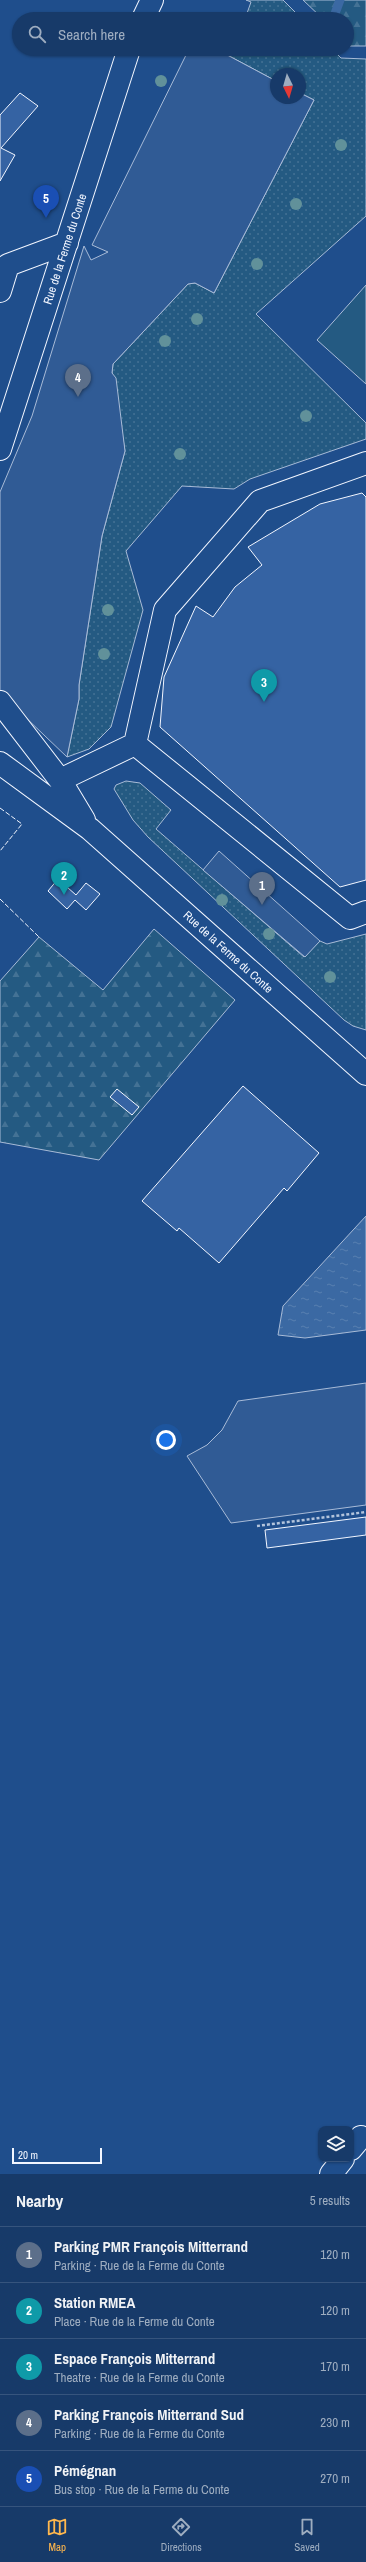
<!DOCTYPE html>
<meta charset="utf-8">
<style>
:root{--surface:#173a69;--page:#244571;--text:#f1f3f6;--muted:#9eadc0;--line:#36547d;--accent:#ffb74d}
body{margin:0;font-family:"Archivo Narrow",sans-serif;background:var(--page);color:var(--text)}
.controls{position:absolute;right:12px;bottom:12px;display:grid;overflow:hidden;border-radius:8px;box-shadow:0 1px 3px #0004}
.controls button{width:36px;height:36px;display:grid;place-items:center;padding:0;border:0;border-bottom:1px solid var(--line);background:var(--surface);color:var(--text);font:20px sans-serif}
.compass{position:absolute;left:270px;top:68px;width:36px;height:36px;border-radius:50%;background:var(--surface);box-shadow:0 1px 3px #0004;rotate:175deg}
.scale{position:absolute;left:12px;bottom:10px;width:90px;box-sizing:border-box;padding-left:4px;border:2px solid #f2f6ff;border-top:0;font-size:11px;line-height:14px;white-space:nowrap;color:#f2f6ff;-webkit-text-stroke:3px #1f4e8c;paint-order:stroke}
.you{position:absolute;left:166px;top:1440px;width:14px;height:14px;margin:-10px;border:3px solid #fff;border-radius:50%;background:#1a73e8;box-shadow:0 0 0 6px #1a73e833}
.badge{display:grid;place-items:center;width:26px;height:26px;border-radius:50%;background:var(--accent);color:#fff;font-size:13px;font-weight:700}
.pin{position:absolute;translate:-50% -33px;filter:drop-shadow(0 1px 2px #0008)}
.pin::after{content:'';position:absolute;top:21px;width:14px;height:12px;background:inherit;clip-path:polygon(0 0,100% 0,50% 100%)}
.list{margin:0;padding:0;list-style:none}
h2{display:flex;justify-content:space-between;align-items:center;height:52px;margin:0;padding:0 16px;font-size:17px}
h2 small{font-size:13px;font-weight:400;color:var(--muted)}
.list li{display:grid;grid-template-columns:26px 1fr auto;gap:12px;align-items:center;box-sizing:border-box;height:56px;padding:0 16px;border-top:1px solid var(--line)}
.list b{display:block;font-size:15px;white-space:nowrap}
.list p{margin:0;font-size:13px;white-space:nowrap;color:var(--muted)}
.list em{font-size:13px;font-style:normal;color:var(--muted)}
.icon{flex:none;width:22px;height:22px;fill:none;stroke:currentColor;stroke-width:2;stroke-linecap:round;stroke-linejoin:round}
.map{position:relative;flex:none;width:366px;height:2174px;overflow:hidden}
.search{position:absolute;background:var(--surface);box-shadow:0 1px 3px #0004;left:12px;right:12px;top:12px;height:44px;display:flex;align-items:center;gap:10px;box-sizing:border-box;padding:0 14px;border-radius:22px;color:var(--muted);font-size:15px}
.sheet{height:332px;background:var(--surface)}
nav{display:flex;justify-content:space-around;align-items:center;box-sizing:border-box;height:56px;border-top:1px solid var(--line);background:var(--surface);font-size:11px;color:var(--muted)}
nav a{display:grid;justify-items:center;gap:2px}
nav .on{color:var(--accent)}
.map>svg:first-child{display:block}
.grass{fill:url(#grass-dots);stroke:#a8bbd7}
.forest{fill:url(#forest-firs);stroke:#a8bbd7}
.pitch{fill:#245a82;stroke:#a8bbd7}
.parking{fill:#305b95;stroke:#a8bbd7}
.water{fill:url(#water-ripples);stroke:#a8bbd7}
.lines{fill:none;stroke-linecap:round;stroke-linejoin:round}
.stream{stroke:#3b69a3;stroke-width:9}
.building{fill:#3563a3;stroke:#f2f6ff}
.minor-casing{stroke:#f2f6ff;stroke-width:24}
.path{stroke:#b3c4dc;stroke-width:2.5;stroke-dasharray:3 2;stroke-linecap:butt}
.minor{stroke:#1f4e8c;stroke-width:22}
.fence{stroke:#f2f6ff;stroke-width:1;stroke-dasharray:5 2;stroke-linecap:butt}
.tree{fill:#61919a}
.labels{text-anchor:middle;dominant-baseline:central;stroke-width:3;stroke-linejoin:round;paint-order:stroke}
.street-label{font-size:12px;fill:#f2f6ff;stroke:#1f4e8c}
</style>
<div class="map">
<svg width="366" height="2174" viewBox="0 0 366 2174">
<defs>
<pattern id="grass-dots" width="8" height="8" patternUnits="userSpaceOnUse"><rect width="8" height="8" fill="#245a82"/><path d="M2 2h.1M6 6h.1" fill="none" stroke="#447295" stroke-width="1.8" stroke-linecap="round"/></pattern>
<pattern id="forest-firs" width="22" height="20" patternUnits="userSpaceOnUse"><rect width="22" height="20" fill="#245a82"/><path d="M5 1l3.5 6h-7zM16 11l3.5 6h-7z" fill="#447295"/></pattern>
<pattern id="water-ripples" width="26" height="14" patternUnits="userSpaceOnUse"><rect width="26" height="14" fill="#3b69a3"/><path d="M2 4q2-2 4 0t4 0M15 11q2-2 4 0t4 0" fill="none" stroke="#587fb1"/></pattern>
</defs>
<rect width="100%" height="100%" fill="#1f4e8c"/>
<path class="grass" d="M246,0h37l19,19h-57l6,-17z
M216,49h116l9,9 25,1v157l-110,98 110,109v16l-116,40 -16,10 -52,-3 -56,65 17,59 -32,117 -22,22 -22,8 12,-58v-14l23,-149 23,-85 -13,-78 1,-9 75,-80 7,-1 19,10 100,-193 -14,-7v-19h-24v7z
M126,781l14,2 31,27 -15,19 148,128 16,-16 7,3 39,-10v96l-13,-4 -9,-6 -196,-183 -15,-17 -19,-31 2,-4z"/>
<path class="forest" d="M303,0h63v46h-16l-3,-3v-24h-24z
M154,929l81,71 -136,160 -99,-18v-161l39,-44 64,53z"/>
<path class="pitch" d="M366,285v99l-49,-44z"/>
<path class="parking" d="M189,49h27l60,32v17h24v-5l14,7 -100,193 -19,-10 -7,1 -75,80 -1,9 4,5 9,73 -23,85 -23,149v14l-12,58 -67,-64v-201l32,-76 52,-170 7,14 17,-8 -16,-7z
M219,851l101,90 -15,16 -102,-87z
M366,1383v122l-135,18 -44,-67 20,-11 15,-15 16,-29z"/>
<path class="water" d="M366,1216v114l-61,8 -27,-3 5,-29z"/>
<g class="lines">
<path class="stream" d="M333,19l7,-19"/>
</g>
<path class="building" d="M20,93l18,13 -37,42 14,7 -15,26v-66z
M362,493l4,4v383l-26,7 -180,-160 4,-50 32,-71 17,11 22,-30 27,-22 -14,-18 72,-43z
M58,879l18,16 10,-12 14,11 -14,16 -11,-10 -8,9 -19,-18z
M243,1086l76,67 -32,38 -3,-3 -65,75 -40,-35 -2,3 -35,-30z
M117,1089l22,18 -7,8 -22,-18z
M366,1517v18l-99,13 -2,-18z"/>
<g class="lines">
<defs>
<path id="minor" d="M143,19l9,-19
M0,291l8,-26 59,-22
M0,449l129,-400
M366,463l-106,38 -95,109 -30,134 215,174 16,-6
M0,702l60,78 24,40
M0,763l90,66 276,245
M60,780l75,-36
M351,2149l10,-12
M331,2174l12,-15"/>
</defs>
<use href="#minor" class="minor-casing"/>
<path class="path" d="M257,1526l109,-14"/>
<use href="#minor" class="minor"/>
<path class="fence" d="M0,808l22,16 -22,27
M0,899l39,38"/>
</g>
<g class="tree">
<circle cx="161" cy="81" r="6"/>
<circle cx="341" cy="145" r="6"/>
<circle cx="296" cy="204" r="6"/>
<circle cx="257" cy="264" r="6"/>
<circle cx="197" cy="319" r="6"/>
<circle cx="165" cy="341" r="6"/>
<circle cx="306" cy="416" r="6"/>
<circle cx="180" cy="454" r="6"/>
<circle cx="108" cy="610" r="6"/>
<circle cx="104" cy="654" r="6"/>
<circle cx="222" cy="900" r="6"/>
<circle cx="269" cy="934" r="6"/>
<circle cx="330" cy="977" r="6"/>
</g>
<g class="labels">
<g class="street-label">
<text transform="translate(65 249) rotate(-72)">Rue de la Ferme du Conte</text>
<text transform="translate(228 952) rotate(42)">Rue de la Ferme du Conte</text>
</g>
</g>
</svg>
<div class="controls">
<button><svg class="icon" aria-label="layers" viewBox="0 0 24 24"><path d="M12 4l9 5-9 5-9-5zM3 14l9 5 9-5"/></svg></button>
</div>
<svg class="compass" viewBox="-18 -18 36 36"><path d="M0-13l5 13h-10z" fill="#e53935"/><path d="M0 13l5-13h-10z" fill="#9eadc0"/></svg>
<div class="scale">20 m</div>
<div class="you"></div>
<div class="pin badge" style="left:262px;top:905px;background:#5c6f8a">1</div>
<div class="pin badge" style="left:64px;top:895px;background:#0f9aa8">2</div>
<div class="pin badge" style="left:264px;top:702px;background:#0f9aa8">3</div>
<div class="pin badge" style="left:78px;top:397px;background:#5c6f8a">4</div>
<div class="pin badge" style="left:46px;top:218px;background:#1a4fb4">5</div>
<div class="search"><svg class="icon" aria-label="search" viewBox="0 0 24 24"><circle cx="10" cy="10" r="6"/><path d="M15 15l6 6"/></svg>Search here</div>
</div>
<section class="sheet">
<h2>Nearby<small>5 results</small></h2>
<ul class="list">
<li><span class="badge" style="background:#5c6f8a">1</span><div><b>Parking PMR François Mitterrand</b><p>Parking · Rue de la Ferme du Conte</p></div><em>120 m</em></li>
<li><span class="badge" style="background:#0f9aa8">2</span><div><b>Station RMEA</b><p>Place · Rue de la Ferme du Conte</p></div><em>120 m</em></li>
<li><span class="badge" style="background:#0f9aa8">3</span><div><b>Espace François Mitterrand</b><p>Theatre · Rue de la Ferme du Conte</p></div><em>170 m</em></li>
<li><span class="badge" style="background:#5c6f8a">4</span><div><b>Parking François Mitterrand Sud</b><p>Parking · Rue de la Ferme du Conte</p></div><em>230 m</em></li>
<li><span class="badge" style="background:#1a4fb4">5</span><div><b>Pémégnan</b><p>Bus stop · Rue de la Ferme du Conte</p></div><em>270 m</em></li>
</ul>
</section>
<nav>
<a class="on"><svg class="icon" aria-label="map" viewBox="0 0 24 24"><path d="M3 6l6-2 6 2 6-2v14l-6 2-6-2-6 2zM9 4v14M15 6v14"/></svg>Map</a>
<a><svg class="icon" aria-label="directions" viewBox="0 0 24 24"><path d="M12 3l9 9-9 9-9-9zM9 14v-3h6M13 9l2 2-2 2"/></svg>Directions</a>
<a><svg class="icon" aria-label="saved" viewBox="0 0 24 24"><path d="M7 4h10v16l-5-4-5 4z"/></svg>Saved</a>
</nav>
